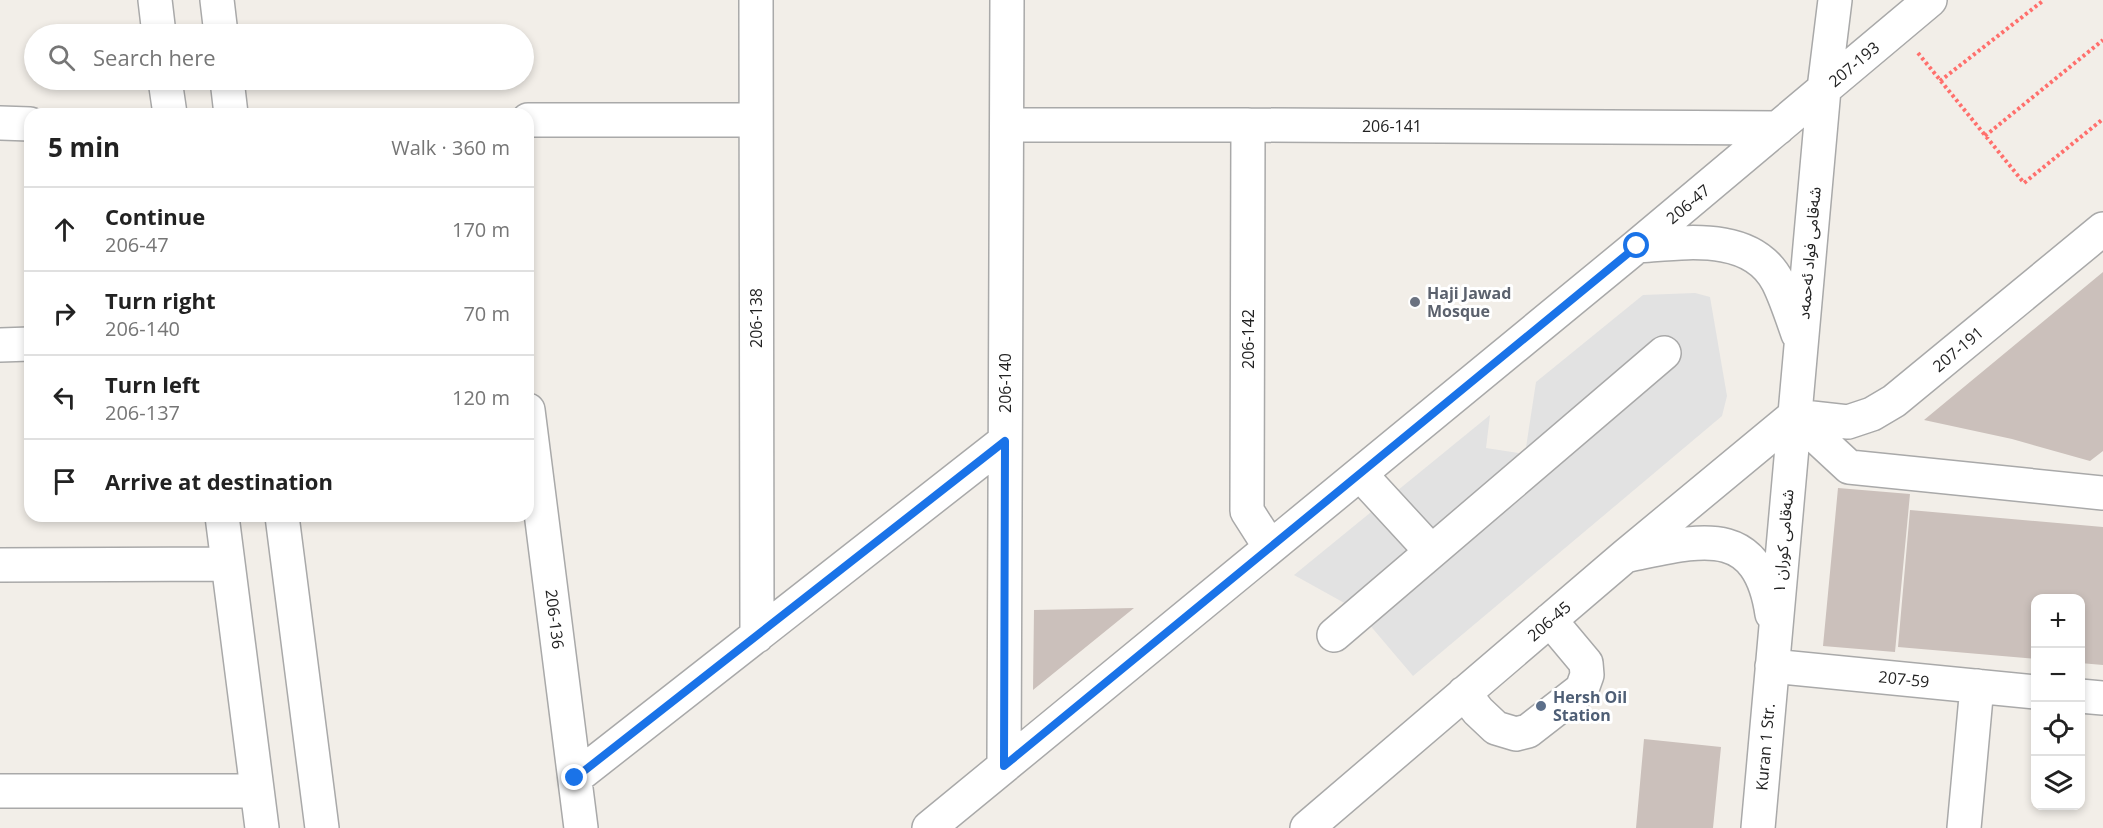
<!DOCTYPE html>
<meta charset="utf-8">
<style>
:root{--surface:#fff;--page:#f6f6f6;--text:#222;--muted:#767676;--line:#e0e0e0}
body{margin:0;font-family:"Open Sans","Noto Sans Arabic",sans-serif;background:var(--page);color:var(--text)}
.controls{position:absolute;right:18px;bottom:18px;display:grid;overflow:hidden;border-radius:12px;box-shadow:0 3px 9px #0003}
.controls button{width:54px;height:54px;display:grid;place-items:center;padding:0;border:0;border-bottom:2px solid var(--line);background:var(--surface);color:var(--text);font:30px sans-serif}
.stop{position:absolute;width:18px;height:18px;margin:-14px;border:4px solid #1a73e8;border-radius:50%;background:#fff}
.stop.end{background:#1a73e8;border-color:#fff;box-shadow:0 2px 6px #0008}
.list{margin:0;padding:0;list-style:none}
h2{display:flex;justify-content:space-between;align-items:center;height:78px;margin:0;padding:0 24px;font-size:26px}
h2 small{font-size:20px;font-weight:400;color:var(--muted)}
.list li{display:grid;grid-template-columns:39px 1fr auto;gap:18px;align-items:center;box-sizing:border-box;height:84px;padding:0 24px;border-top:2px solid var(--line)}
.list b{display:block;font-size:22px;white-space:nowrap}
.list p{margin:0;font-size:20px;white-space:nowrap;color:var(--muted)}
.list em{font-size:20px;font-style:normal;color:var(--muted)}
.icon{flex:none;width:33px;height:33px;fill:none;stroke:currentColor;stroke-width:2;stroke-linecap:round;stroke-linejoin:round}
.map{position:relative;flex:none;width:2103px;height:828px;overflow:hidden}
.search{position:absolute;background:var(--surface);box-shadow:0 3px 9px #0003;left:24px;top:24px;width:510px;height:66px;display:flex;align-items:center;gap:15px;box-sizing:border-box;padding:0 21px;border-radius:33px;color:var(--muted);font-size:22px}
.panel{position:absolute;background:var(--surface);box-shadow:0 3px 9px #0003;left:24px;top:108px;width:510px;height:414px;border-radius:18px}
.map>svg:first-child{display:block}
.parking{fill:#e2e2e2}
.building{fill:#cbc0bb}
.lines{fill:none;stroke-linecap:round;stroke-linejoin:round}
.minor-casing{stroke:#a9a9a9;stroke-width:36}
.path{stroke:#ff6f6c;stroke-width:4;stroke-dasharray:3 3;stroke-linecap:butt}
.minor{stroke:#fff;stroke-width:33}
.route{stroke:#1a73e8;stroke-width:8}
.worship-dot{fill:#6b7280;stroke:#fff;stroke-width:2}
.service-dot{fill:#5c6f8a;stroke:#fff;stroke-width:2}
.labels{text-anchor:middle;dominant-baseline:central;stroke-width:6;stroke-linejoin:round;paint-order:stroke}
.street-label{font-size:16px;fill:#222;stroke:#fff}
.worship-label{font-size:16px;font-weight:bold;fill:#5b616d;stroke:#fff;text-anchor:start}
.service-label{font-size:16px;font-weight:bold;fill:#4e5e75;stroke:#fff;text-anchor:start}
</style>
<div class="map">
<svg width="2103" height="828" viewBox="0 0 2103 828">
<rect width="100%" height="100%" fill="#f2eee8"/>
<path class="parking" d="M1695,293l15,4 17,99 -5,20 -309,260 -56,-66 -63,-35 196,-160 -4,33 39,6 11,-72 107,-87z"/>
<path class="building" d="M2103,272v179l-13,10 -78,-22 -88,-19z
M1838,488l72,6 -15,158 -72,-6z
M1910,510l193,17v138l-23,-2v-65h-44v61l-138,-12z
M1134,608l-101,82 1,-80z
M1644,739l77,8 -8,81h-77z"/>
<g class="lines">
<defs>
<path id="minor" d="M155,0l4,34
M217,0l4,34
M756,0l1,636
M165,80l5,34
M227,80l4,34
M528,120h228
M0,123l30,1
M1007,125h241l530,3
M1248,125l-1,386 23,36
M1637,246c46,-3 115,-15 141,36 8,16 14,35 20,52
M0,345l30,-1
M528,410l53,418
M1794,416l54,6 24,-8 22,-13 209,-172
M1794,416l55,51 254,26
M1360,474l71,77
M222,516l40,312
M282,516l40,312
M1629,555c69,-14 129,-34 143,59
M0,565l228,-1
M1334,635l330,-282
M1772,666l264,26
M1464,693l14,18 18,17 20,6 12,-3 54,-42 5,-14 -1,-12 -36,-43
M2080,696l23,2
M1004,766l3,-766
M575,778l430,-337
M0,791h257
M929,828l708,-582 293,-246
M1307,828l318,-272 169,-140
M1758,828l66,-739 11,-89
M1964,828l13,-142"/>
</defs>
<use href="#minor" class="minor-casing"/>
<path class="path" d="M1918,53l106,130 79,-64
M1940,81l104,-81
M1985,136l118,-96"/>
<use href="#minor" class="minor"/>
</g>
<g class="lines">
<path class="route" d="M575,778l430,-337 -1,325 633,-520"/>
</g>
<circle class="worship-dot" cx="1415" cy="302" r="6"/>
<circle class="service-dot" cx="1541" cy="706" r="6"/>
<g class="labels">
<g class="street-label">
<text transform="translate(1854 64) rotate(-40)">207-193</text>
<text x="1392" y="126">206-141</text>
<text transform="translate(1688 204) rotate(-40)">206-47</text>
<text transform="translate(1809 253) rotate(-85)">شەقامی فواد ئەحمەد</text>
<text transform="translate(756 318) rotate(-90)">206-138</text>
<text transform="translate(1248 339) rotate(-90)">206-142</text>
<text transform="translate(1958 349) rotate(-40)">207-191</text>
<text transform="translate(1005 383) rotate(-90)">206-140</text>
<text transform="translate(1783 541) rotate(-85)">شەقامی کوران ١</text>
<text transform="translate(555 619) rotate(83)">206-136</text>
<text transform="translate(1549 621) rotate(-41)">206-45</text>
<text transform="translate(1904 679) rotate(6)">207-59</text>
<text transform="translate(1765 747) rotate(-85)">Kuran 1 Str.</text>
</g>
<g class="worship-label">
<text x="1427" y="293">Haji Jawad<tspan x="1427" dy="18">Mosque</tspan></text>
</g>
<g class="service-label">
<text x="1553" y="697">Hersh Oil<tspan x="1553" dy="18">Station</tspan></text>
</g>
</g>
</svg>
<div class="controls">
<button>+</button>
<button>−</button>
<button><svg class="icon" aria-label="locate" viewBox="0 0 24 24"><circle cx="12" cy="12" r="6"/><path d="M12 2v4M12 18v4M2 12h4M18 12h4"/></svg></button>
<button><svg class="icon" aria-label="layers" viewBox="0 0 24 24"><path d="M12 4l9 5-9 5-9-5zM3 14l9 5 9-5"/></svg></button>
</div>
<div class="stop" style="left:1637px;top:246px"></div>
<div class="stop end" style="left:575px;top:778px"></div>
<div class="search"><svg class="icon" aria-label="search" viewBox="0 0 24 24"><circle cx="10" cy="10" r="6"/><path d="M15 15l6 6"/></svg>Search here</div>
<section class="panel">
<h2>5 min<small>Walk · 360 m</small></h2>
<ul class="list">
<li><svg class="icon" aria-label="ahead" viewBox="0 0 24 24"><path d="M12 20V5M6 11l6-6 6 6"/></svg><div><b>Continue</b><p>206-47</p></div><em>170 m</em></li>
<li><svg class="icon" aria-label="right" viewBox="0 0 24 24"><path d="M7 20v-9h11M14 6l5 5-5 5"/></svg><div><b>Turn right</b><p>206-140</p></div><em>70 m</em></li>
<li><svg class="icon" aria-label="left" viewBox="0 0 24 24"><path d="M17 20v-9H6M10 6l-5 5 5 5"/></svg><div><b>Turn left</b><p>206-137</p></div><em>120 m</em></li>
<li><svg class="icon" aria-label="arrive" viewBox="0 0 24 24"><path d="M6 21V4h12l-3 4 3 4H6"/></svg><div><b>Arrive at destination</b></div></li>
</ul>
</section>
</div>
